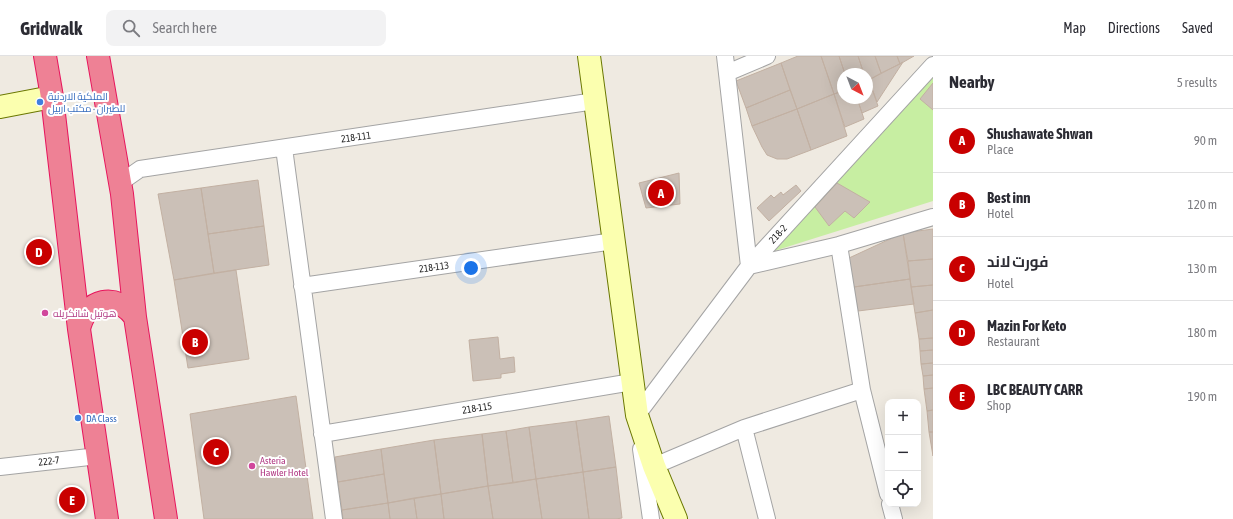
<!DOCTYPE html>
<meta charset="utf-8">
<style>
:root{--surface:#fff;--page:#f2f2f3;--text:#2b2b33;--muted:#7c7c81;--line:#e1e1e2;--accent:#c90000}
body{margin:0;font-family:"Asap Condensed",Cairo,sans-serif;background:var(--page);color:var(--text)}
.controls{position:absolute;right:12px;bottom:12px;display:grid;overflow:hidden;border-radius:8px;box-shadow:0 4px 16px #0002}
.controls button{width:36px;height:36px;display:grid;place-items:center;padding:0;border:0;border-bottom:1px solid var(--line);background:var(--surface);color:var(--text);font:20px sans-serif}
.compass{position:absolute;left:837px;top:12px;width:36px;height:36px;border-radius:50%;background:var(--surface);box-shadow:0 4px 16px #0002;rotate:138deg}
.you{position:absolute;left:471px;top:212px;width:14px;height:14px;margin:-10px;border:3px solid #fff;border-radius:50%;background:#1a73e8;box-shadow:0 0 0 6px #1a73e833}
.badge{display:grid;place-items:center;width:26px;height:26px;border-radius:50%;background:var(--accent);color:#fff;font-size:13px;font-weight:700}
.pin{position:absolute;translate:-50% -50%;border:2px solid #fff;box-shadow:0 1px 4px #0006}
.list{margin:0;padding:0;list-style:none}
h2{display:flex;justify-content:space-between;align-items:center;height:52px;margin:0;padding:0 16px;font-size:17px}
h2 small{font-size:13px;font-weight:400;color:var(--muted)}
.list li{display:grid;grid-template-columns:26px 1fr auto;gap:12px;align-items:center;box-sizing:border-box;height:64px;padding:0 16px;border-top:1px solid var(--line)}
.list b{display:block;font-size:15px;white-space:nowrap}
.list p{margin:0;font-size:13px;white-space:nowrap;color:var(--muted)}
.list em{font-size:13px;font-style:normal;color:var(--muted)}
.icon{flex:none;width:22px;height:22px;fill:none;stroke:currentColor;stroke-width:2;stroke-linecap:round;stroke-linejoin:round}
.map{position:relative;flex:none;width:933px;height:463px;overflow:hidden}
header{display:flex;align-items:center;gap:24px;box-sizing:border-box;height:56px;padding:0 20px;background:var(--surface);border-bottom:1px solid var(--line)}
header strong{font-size:19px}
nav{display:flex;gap:22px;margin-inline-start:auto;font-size:14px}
.search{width:280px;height:36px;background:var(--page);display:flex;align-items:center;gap:10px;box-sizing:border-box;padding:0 14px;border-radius:8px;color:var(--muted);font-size:15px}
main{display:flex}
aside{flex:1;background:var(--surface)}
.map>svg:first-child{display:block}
.grass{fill:#c7eea2}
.building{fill:#cbc0b7;stroke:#c2b0a2}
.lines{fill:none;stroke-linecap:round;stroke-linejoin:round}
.street-casing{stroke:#a4a4a4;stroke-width:18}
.secondary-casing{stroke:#6a7700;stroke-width:24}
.highway-casing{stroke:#e7145c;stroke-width:24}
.street{stroke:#fff;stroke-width:16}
.secondary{stroke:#fbffaf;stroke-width:22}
.highway{stroke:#ee8195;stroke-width:22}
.shop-dot{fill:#3f7fe0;stroke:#fff;stroke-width:1.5}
.hotel-dot{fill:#d1479c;stroke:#fff;stroke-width:1.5}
.labels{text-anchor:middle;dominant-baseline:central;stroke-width:4;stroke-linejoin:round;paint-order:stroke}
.shop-label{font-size:10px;fill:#366cbe;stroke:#fff;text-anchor:start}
.street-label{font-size:10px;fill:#1d1d1d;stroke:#fff}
.hotel-label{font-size:10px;fill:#b23c85;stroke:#fff;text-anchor:start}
</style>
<header>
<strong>Gridwalk</strong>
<div class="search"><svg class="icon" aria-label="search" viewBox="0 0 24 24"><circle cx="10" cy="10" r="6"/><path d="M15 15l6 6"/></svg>Search here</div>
<nav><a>Map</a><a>Directions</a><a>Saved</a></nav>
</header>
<main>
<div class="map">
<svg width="933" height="463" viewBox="0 0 933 463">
<rect width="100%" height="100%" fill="#efeae1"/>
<path class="grass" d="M933,19v126l-159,50z"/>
<path class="building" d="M798,0h23l13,38 -37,15 -16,-46z
M821,0h18l6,18h-2v17l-9,3z
M839,0h19l6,18h-19z
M858,0h17l6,17 -14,8v-7h-3z
M875,0h22l3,8 -19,9z
M897,0h17l-14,8z
M903,6l-26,40 -8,-22z
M781,7l9,27 -44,18 -10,-27z
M869,24l9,26 -16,7 -5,-15h10v-17z
M933,27v27l-13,-11z
M790,34l7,19 -45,17 -6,-18z
M843,35v7h14l7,21 -19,8 -11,-33z
M834,38l13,42 -36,14 -14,-41z
M797,53l14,41 -24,9h-10l-10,-4 -5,-8 -10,-21z
M679,117l1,31 -34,4 -7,-25z
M258,124l6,46 -56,8 -7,-46z
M837,127l33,19 -16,16 -9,-7 -16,15 -14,-19z
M796,129l5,6 -32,30 -12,-13 14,-13 3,3 7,-6 2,3z
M201,132l13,85 -40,7 -16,-86z
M264,170l5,39 -55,8 -6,-39z
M933,173v30l-25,2 -5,-28z
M903,177l7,46 -56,8 -5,-29z
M933,203v26l-22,2 -3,-26z
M236,214l13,89 -61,9 -14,-88z
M910,223l4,25 -56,7 -4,-24z
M933,229v25l-18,3 -4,-26z
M933,254v28l-14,1 -4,-26z
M498,281l2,22 14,-2 1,15 -14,2v4l-28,3 -4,-41z
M933,282v12l-13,1 -1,-12z
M933,294v13l-12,1 -1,-13z
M933,307v12l-10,1 -2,-12z
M933,319v13l-9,1 -1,-13z
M933,332v22l-6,1 -3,-22z
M296,340l17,123h-109l-14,-105z
M933,354v22h-4l-2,-21z
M609,360l7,51 -33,5 -7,-51z
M576,365l7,51 -47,7 -7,-52z
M529,371l7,52 -23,4 -7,-52z
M506,375l7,52 -25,3 -6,-52z
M929,376h4v24z
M482,378l6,52 -47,8 -7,-54z
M434,384l7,54 -53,9 -7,-54z
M381,393l3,25 -46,8 -3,-25z
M616,411l6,51 -6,1h-27l-6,-47z
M583,416l6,47h-47l-6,-40z
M384,418l4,29 -46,7 -4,-28z
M536,423l6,40h-49l-5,-33z
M488,430l5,33h-49l-3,-25z
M441,438l3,25h-27l-3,-21z
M414,442l3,21h-27l-2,-16z
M388,447l2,16h-47l-1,-9z"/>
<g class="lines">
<defs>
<path id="street" d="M725,0l24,210 90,-21 94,-28
M727,17l40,-17
M284,92l50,371
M120,127l20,-14 455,-68
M839,189l23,145 26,104
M302,230l312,-45
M637,365v-6l112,-149 184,-201
M744,372l23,91
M322,378l310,-52
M641,393l10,70
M654,410l90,-38 118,-38
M0,411l98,-11
M890,448l4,15"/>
<path id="secondary" d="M589,0l48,359 17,51 22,53
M0,51l52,-10"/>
<path id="highway" d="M45,0l7,41 27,232 28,190
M98,0l24,138 13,123 31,202
M79,273c7,-31 38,-37 56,-12"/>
</defs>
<use href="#street" class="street-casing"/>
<use href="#secondary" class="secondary-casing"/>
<use href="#highway" class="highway-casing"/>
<use href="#street" class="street"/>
<use href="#secondary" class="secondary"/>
<use href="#highway" class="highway"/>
</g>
<g class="shop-dot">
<circle cx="40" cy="46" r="4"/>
<circle cx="78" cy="362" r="4"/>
</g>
<g class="hotel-dot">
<circle cx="45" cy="257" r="4"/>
<circle cx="252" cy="410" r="4"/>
</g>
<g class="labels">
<g class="shop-label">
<text x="48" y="40">الملكية الاردنية<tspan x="48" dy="12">للطيران - مكتب اربيل</tspan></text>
<text x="86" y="362">DA Class</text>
</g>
<g class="street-label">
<text transform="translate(356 81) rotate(-8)">218-111</text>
<text transform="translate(778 178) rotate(-47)">218-2</text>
<text transform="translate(434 211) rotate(-8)">218-113</text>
<text transform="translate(477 352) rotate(-9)">218-115</text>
<text transform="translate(49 405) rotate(-7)">222-7</text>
</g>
<g class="hotel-label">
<text x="53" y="257">هوتيل شانكريله</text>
<text x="260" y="404">Asteria<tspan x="260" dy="12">Hawler Hotel</tspan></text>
</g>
</g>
</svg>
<div class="controls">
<button>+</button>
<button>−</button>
<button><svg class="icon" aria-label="locate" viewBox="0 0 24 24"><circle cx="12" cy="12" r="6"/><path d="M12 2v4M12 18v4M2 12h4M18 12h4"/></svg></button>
</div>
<svg class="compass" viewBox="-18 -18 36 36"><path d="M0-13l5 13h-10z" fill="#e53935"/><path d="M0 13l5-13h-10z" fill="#7c7c81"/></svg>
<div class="you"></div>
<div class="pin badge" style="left:661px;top:137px">A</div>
<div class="pin badge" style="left:195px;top:286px">B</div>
<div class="pin badge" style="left:216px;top:396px">C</div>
<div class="pin badge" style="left:39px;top:196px">D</div>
<div class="pin badge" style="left:72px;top:444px">E</div>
</div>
<aside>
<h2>Nearby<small>5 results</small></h2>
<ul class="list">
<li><span class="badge">A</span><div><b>Shushawate Shwan</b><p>Place</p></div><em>90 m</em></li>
<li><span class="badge">B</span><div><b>Best inn</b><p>Hotel</p></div><em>120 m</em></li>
<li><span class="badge">C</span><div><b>فورت لاند</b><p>Hotel</p></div><em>130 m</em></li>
<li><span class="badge">D</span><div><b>Mazin For Keto</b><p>Restaurant</p></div><em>180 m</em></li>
<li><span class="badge">E</span><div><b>LBC BEAUTY CARR</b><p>Shop</p></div><em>190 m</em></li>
</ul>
</aside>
</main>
